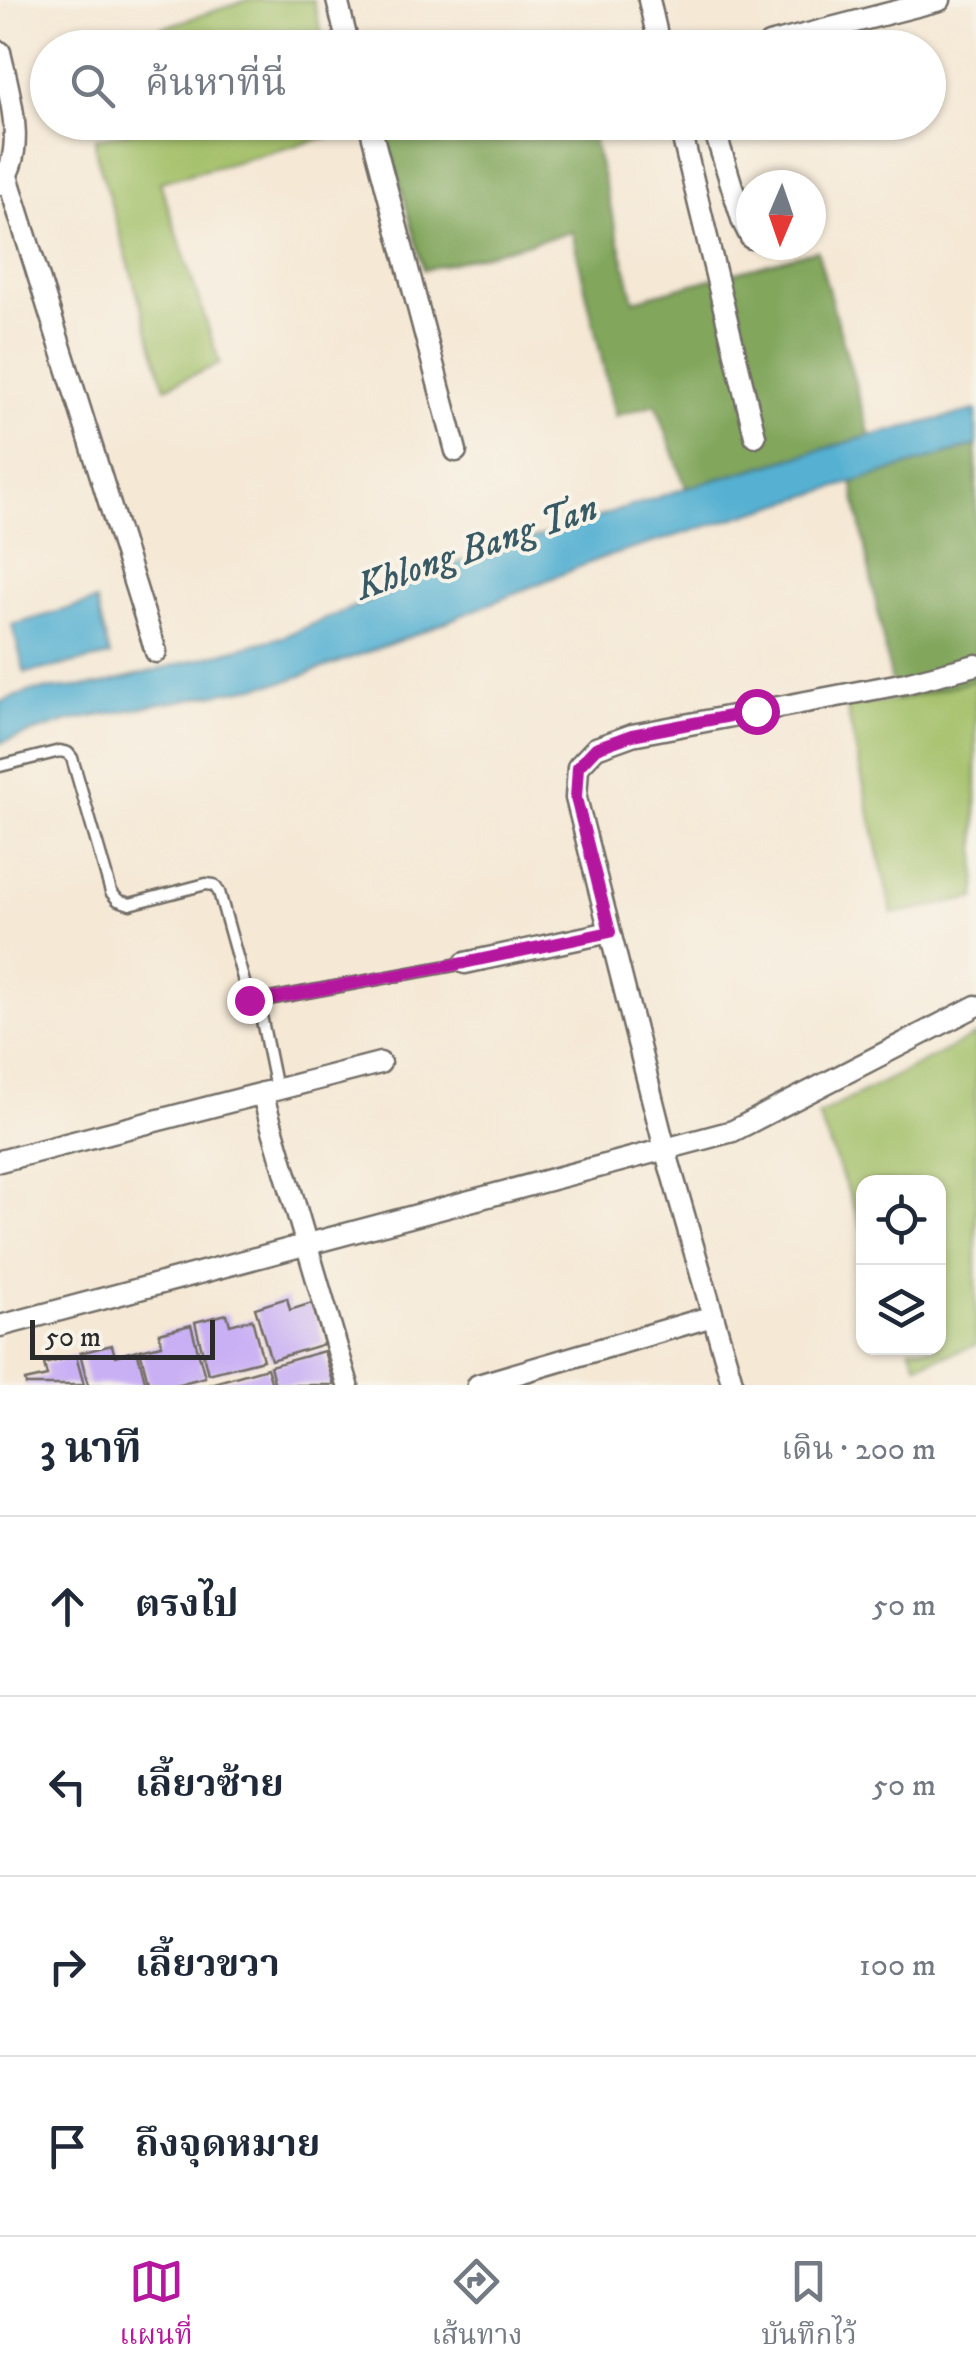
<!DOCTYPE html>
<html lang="th">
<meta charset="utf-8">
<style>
:root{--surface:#fff;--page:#f6f6f7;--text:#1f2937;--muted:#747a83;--line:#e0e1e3;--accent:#b5179e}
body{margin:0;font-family:"IM FELL DW Pica","Noto Serif Thai",serif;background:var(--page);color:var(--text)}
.controls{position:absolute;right:30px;bottom:30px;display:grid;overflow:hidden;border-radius:20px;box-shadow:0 2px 8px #0004}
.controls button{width:90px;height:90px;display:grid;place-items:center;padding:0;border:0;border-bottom:2px solid var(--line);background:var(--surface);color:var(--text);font:50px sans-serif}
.compass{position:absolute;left:736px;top:170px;width:90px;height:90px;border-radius:50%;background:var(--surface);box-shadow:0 2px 8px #0004;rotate:182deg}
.scale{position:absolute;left:30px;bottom:25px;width:185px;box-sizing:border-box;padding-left:10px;border:5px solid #2b2b2b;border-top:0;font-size:28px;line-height:35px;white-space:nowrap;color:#2b2b2b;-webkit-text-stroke:8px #f7f3e8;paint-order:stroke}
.stop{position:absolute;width:30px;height:30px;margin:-22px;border:8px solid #b5179e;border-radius:50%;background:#fff}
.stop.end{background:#b5179e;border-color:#fff;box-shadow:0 2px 10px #0008}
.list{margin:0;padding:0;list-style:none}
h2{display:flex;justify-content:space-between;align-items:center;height:130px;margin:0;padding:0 40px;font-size:42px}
h2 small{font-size:32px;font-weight:400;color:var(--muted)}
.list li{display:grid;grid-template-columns:65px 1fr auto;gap:30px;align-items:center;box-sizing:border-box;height:180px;padding:0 40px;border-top:2px solid var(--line)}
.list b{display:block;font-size:38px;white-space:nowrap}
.list em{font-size:32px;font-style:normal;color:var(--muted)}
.icon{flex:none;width:55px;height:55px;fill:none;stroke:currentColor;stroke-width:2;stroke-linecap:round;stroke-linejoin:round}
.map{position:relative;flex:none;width:976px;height:1385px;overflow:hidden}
.search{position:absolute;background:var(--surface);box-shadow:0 2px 8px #0004;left:30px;right:30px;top:30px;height:110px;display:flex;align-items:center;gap:25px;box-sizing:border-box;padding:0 35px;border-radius:55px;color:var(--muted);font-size:38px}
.sheet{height:850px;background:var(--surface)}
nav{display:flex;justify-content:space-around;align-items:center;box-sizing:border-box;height:140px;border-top:2px solid var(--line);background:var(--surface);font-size:28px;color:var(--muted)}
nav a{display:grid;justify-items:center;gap:5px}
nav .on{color:var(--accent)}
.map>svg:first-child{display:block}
.green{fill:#a2bf67;stroke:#667549;stroke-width:2.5}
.forest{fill:#81a65c;stroke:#566844;stroke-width:2.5}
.water{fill:#54b0d2;stroke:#406e7e;stroke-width:2.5}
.building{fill:#c9b0f4}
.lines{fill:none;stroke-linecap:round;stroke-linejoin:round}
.service-casing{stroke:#726d66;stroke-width:15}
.minor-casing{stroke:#726d66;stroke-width:25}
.service{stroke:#fff;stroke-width:10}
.minor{stroke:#fff;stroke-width:20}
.route{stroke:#b5179e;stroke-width:12}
.labels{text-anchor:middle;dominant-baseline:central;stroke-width:8;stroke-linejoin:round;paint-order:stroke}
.water-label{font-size:38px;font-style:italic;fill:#395a65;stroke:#f7f3e8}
</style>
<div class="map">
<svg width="976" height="1385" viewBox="0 0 976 1385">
<rect width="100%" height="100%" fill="#f7f3e8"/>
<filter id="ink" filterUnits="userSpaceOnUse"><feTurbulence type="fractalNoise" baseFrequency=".01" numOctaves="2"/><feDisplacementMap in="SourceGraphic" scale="20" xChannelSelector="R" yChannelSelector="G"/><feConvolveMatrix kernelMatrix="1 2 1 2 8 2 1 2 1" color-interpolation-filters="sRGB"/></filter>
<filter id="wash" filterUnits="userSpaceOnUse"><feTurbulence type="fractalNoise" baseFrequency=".0048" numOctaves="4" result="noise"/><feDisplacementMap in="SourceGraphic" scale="40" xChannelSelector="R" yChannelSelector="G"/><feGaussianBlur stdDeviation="2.25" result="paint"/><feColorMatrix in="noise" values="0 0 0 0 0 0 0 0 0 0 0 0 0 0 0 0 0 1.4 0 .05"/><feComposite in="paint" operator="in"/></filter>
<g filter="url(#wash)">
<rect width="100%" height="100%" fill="#f5e8d5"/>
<path class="green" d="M248,0h65l12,47h-203l-1,-6z
M143,123l201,-1 3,10 -187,50 60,182 -55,23 -69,-234 -1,-14 48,-10z
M976,680v218l-84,16 -46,-209 49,-4z
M976,1035v310l-59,20 -7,-17h28v-166h-74l-1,48 -45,-115z"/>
<path class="forest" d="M386,122l203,1 45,177 183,-50 53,186 -184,52 -30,-84 -41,12 -43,-184 -148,38 -41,-146z
M976,445v235l-81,21 -43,-220z"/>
<path class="water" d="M976,410v35l-380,115 -187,77 -122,44 -218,40 -69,22v-41l31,-11 68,-6 183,-48 177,-74 227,-75 184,-52z
M96,601l14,55 -85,17 -13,-48z"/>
<g id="blocks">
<path class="building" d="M287,1298l3,12 22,-7 12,41 -53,16 -16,-52z
M227,1314l3,11 22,-6 11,41 -55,14 -13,-52z
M191,1325l14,52 -30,8h-26l-9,-35 22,-5 -3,-12z
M112,1345l3,11 22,-6 9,35h-58l-8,-32z
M324,1351l10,34h-59l-5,-19z
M76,1356l8,29h-58l-1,-4 22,-5 -3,-12z
M267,1368l5,17h-62v-1z"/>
</g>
</g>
<g filter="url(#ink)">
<use href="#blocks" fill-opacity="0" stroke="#726d66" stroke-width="2.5"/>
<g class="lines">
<defs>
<path id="service" d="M0,766l60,-15 8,2 4,5 39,134 7,8 12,4 76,-20 8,1 5,7 30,108 9,1 207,-38
M258,1001l18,88"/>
<path id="minor" d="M337,0l12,48
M649,0l11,48
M769,44l171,-44
M0,52c8,38 29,99 0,132
M369,122l87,329
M679,122l76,314
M712,122l31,100 8,16
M7,176l149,476
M465,963l145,-31
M262,1093l86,292
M0,1161l380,-98
M0,1326l733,-195 243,-125
M478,1385l235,-69
M733,1385l-68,-236 -89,-351 2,-31 18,-19 36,-13 274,-52 70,-18"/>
</defs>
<use href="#service" class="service-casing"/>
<use href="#minor" class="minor-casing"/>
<use href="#service" class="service"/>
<use href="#minor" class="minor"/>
</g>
</g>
<g class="lines" filter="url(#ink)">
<path class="route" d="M249,1000l9,1 206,-38 146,-31 -34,-134 2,-31 18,-19 36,-13 124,-24"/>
</g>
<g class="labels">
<g class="water-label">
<text transform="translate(477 548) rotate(-19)">Khlong Bang Tan</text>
</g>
</g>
</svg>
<div class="controls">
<button><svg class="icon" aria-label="locate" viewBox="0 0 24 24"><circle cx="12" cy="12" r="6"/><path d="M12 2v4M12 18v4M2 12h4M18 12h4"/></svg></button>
<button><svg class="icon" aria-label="layers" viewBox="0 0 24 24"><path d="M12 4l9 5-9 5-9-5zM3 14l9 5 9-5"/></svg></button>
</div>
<svg class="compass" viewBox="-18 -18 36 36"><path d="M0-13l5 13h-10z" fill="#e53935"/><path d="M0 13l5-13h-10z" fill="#747a83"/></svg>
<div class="scale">50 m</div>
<div class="stop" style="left:756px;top:711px"></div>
<div class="stop end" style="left:249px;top:1000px"></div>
<div class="search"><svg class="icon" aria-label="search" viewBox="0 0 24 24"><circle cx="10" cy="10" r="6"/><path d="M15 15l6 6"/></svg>ค้นหาที่นี่</div>
</div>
<section class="sheet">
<h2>3 นาที<small>เดิน · 200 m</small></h2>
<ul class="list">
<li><svg class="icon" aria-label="ahead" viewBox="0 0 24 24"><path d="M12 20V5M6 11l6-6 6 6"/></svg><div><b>ตรงไป</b></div><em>50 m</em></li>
<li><svg class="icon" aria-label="left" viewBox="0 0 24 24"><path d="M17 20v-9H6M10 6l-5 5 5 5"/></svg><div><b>เลี้ยวซ้าย</b></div><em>50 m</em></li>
<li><svg class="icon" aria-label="right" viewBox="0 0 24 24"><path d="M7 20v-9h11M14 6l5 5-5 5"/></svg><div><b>เลี้ยวขวา</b></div><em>100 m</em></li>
<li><svg class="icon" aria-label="arrive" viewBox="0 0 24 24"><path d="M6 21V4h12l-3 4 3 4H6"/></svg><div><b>ถึงจุดหมาย</b></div></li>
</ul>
</section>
<nav>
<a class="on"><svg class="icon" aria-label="map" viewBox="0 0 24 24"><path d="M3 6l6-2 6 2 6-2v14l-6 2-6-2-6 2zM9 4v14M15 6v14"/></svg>แผนที่</a>
<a><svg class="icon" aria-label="directions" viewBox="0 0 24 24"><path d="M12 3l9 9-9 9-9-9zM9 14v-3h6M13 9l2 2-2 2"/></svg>เส้นทาง</a>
<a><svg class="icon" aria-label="saved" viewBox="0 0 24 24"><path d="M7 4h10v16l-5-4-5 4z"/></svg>บันทึกไว้</a>
</nav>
